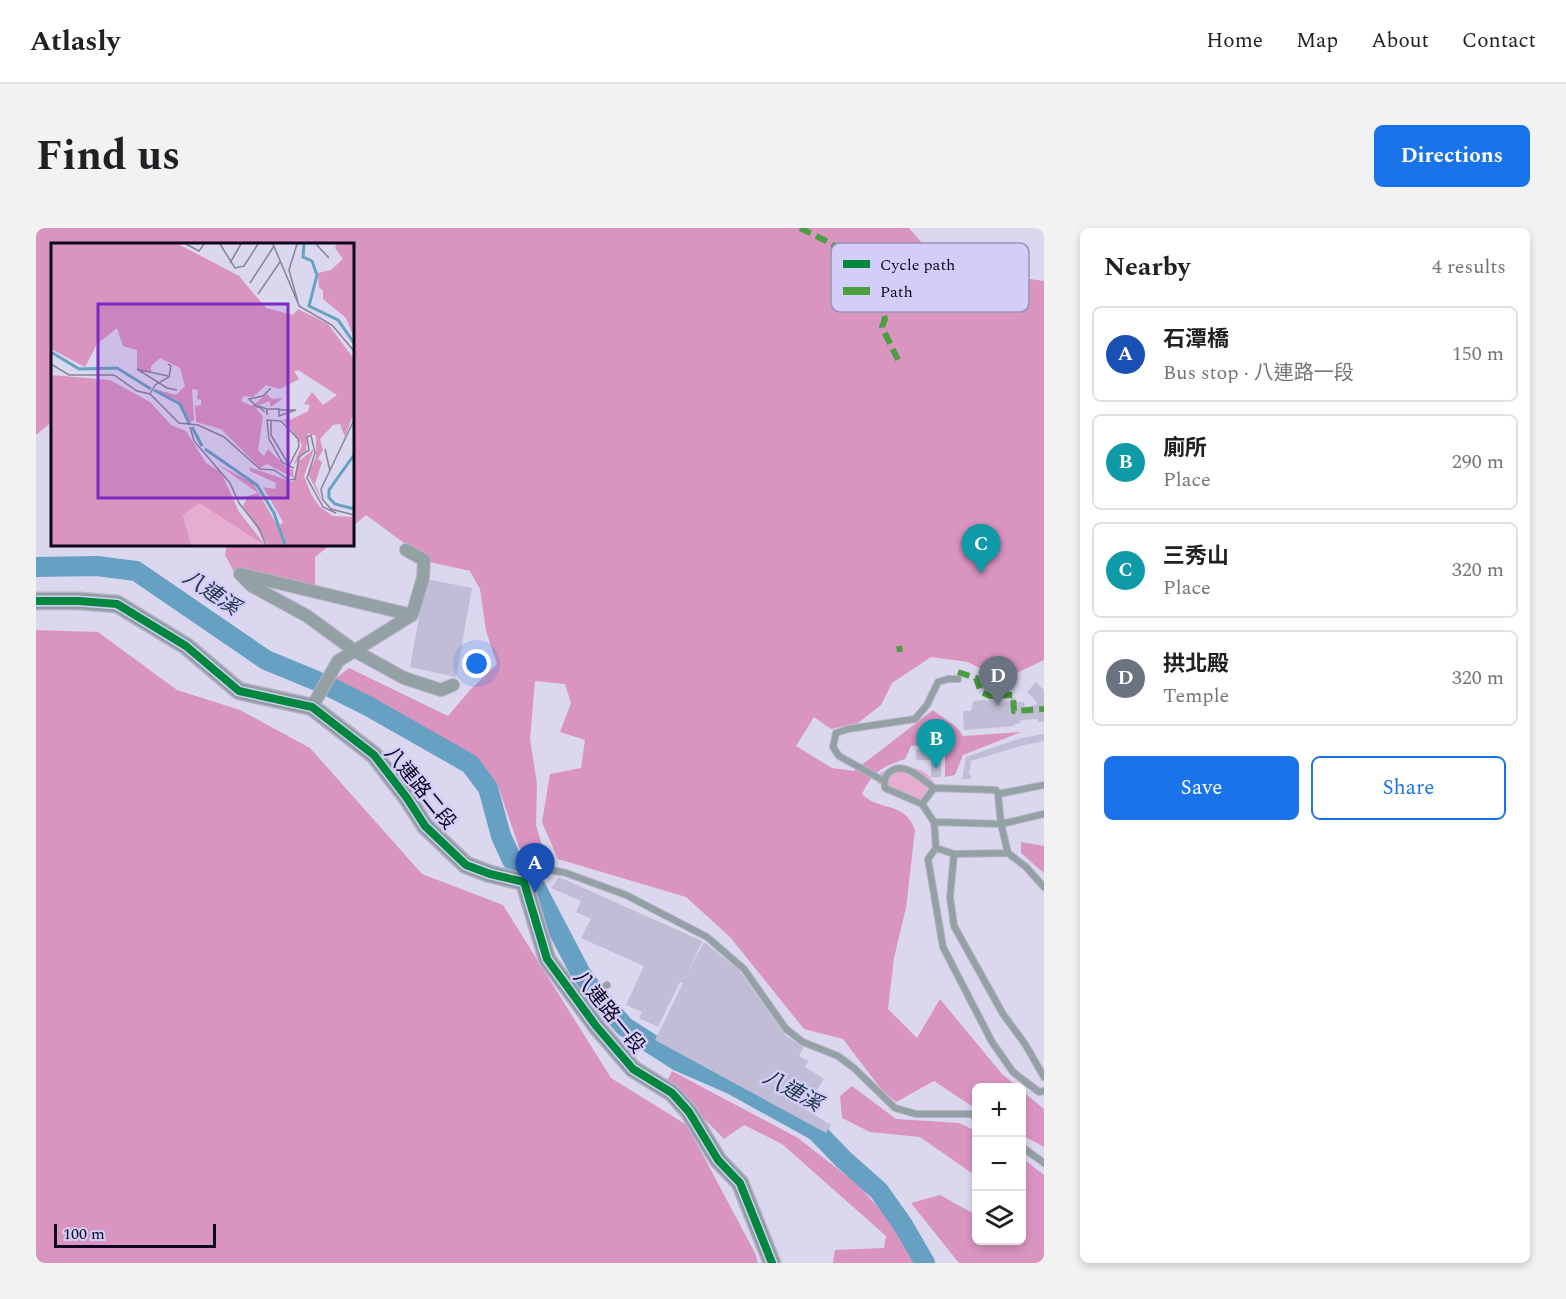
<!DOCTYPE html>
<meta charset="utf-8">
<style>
:root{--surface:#fff;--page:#f2f2f2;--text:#202124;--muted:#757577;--line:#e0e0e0;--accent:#1a73e8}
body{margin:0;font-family:Spectral,"Noto Sans TC",serif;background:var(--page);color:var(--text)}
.controls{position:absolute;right:18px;bottom:18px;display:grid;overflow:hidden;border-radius:9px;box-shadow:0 3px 9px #0003}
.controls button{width:54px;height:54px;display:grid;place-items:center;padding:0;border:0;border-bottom:2px solid var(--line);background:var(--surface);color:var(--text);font:30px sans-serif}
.scale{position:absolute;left:18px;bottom:15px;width:162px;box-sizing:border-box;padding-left:6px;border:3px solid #0c061e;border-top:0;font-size:16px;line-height:21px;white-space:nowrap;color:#0c061e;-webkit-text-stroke:4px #d4cdf9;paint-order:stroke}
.you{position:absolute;left:441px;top:436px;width:21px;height:21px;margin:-15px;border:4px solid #fff;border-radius:50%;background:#1a73e8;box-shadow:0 0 0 9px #1a73e833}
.badge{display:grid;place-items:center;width:39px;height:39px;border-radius:50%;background:var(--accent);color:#fff;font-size:20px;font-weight:700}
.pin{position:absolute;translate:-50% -50px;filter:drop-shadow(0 2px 3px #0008)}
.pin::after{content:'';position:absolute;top:32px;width:21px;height:18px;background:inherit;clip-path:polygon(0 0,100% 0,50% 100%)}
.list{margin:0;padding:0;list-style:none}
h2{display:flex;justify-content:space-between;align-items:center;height:78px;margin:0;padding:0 24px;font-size:26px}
h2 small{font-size:20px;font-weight:400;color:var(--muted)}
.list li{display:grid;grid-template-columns:39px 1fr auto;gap:18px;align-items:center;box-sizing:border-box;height:96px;margin:0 12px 12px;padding:0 12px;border:2px solid var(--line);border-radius:9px}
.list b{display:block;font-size:22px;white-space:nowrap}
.list p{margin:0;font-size:20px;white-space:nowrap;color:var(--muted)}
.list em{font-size:20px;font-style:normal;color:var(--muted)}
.actions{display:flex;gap:12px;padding:18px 24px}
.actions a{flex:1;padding:14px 0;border:2px solid var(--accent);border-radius:9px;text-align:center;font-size:21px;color:var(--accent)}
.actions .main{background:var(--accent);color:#fff}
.icon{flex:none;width:33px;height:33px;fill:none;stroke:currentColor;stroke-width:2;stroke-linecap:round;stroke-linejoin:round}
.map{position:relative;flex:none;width:1008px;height:1035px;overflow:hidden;border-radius:9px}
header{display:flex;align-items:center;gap:36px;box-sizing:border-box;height:84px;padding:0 30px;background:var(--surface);border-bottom:2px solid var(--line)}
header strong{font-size:28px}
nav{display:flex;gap:33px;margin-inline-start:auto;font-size:21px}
.intro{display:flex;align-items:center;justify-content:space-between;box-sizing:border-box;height:144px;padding:0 36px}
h1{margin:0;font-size:42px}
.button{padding:15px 27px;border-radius:9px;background:var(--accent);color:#fff;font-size:21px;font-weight:700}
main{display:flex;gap:36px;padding:0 36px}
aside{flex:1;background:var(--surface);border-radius:9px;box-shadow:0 3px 9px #0003}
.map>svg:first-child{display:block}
.green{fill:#e5aed1}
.forest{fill:#d994c0}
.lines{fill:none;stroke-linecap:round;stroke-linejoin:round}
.river{stroke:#66a1c4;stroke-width:20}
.building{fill:#c2bdd6}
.lane-casing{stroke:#b7b3c8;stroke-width:8}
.street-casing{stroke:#b7b3c8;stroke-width:14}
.secondary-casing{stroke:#b7b3c8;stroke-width:19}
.lane{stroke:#93a0a4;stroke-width:6}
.street{stroke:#93a0a4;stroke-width:12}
.secondary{stroke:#909ea4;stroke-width:16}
.quiet{stroke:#4d9e41;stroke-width:6;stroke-dasharray:12 6;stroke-linecap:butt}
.cycleway-casing{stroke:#d4cdf9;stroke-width:11}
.cycleway{stroke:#00873e;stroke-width:8}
.labels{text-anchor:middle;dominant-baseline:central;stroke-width:5;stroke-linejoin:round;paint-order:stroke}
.street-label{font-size:20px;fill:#0c061e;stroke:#d4cdf9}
.water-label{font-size:21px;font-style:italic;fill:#1c3643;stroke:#d4cdf9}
.inset-river{fill:none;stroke:#66a1c4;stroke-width:3}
.inset-road{fill:none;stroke:#88839b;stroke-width:1.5}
.view{fill:#7b2cbf;fill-opacity:0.15;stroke:#7b2cbf;stroke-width:3}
.inset-edge{fill:none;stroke:#0c061e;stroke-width:3}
.key{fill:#d4cdf9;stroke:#9891b7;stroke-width:1.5}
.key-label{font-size:16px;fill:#0c061e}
</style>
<header>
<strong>Atlasly</strong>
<nav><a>Home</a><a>Map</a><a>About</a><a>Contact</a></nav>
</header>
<div class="intro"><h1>Find us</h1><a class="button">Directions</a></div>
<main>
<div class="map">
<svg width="1008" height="1035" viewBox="0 0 1008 1035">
<rect width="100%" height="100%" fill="#dbd7ef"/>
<path class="green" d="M866,539c14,0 23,2 31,14l-15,23 -7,-6 -34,-15 4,-11z"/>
<path class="forest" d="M0,0h873l19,22 59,23 57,8v379l-42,20 -34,-18 -37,-5 -39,26 -11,22 -23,18 -27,6 -17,-12 -18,29 36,22 22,3 79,-61c10,9 24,14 30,26l58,-4 -58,23 -8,20 -10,2v-33l-34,2 -6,13c-23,8 -32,12 -43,35 17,18 42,6 53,36l-9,78 -12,50 -6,51 29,29 23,-39 62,75 16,13 -42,1v21l-42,-28 -38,21 -15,-13 -38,-50 -39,-10 -74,-92 -44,-40 -128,-38 -16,-37 8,-48 31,-6 4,-28 -25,-8 11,-29 -6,-19 -30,-3 -5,58 7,45 -1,41 7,24 -20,10 -26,-76 -27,-30 -137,-73 16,-12 99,48 23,-27 26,-25 -11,-33 -6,-42 -10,-18 -40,-9 -64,-47 -13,11 -1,-282h-300v178l-16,13z
M191,317h103l-15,12v38l-76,-14 -14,-26z
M0,402l62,2 79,58 63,20 70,38 112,126 81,31 108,173 76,47 68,128 3,10h-722z
M985,614l23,4v27l-23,-20z
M636,843l126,67 59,46 42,46 16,33h-82l2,-13 49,-2 2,-12 -104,-92 -38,-19 -20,14 -57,-58z
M816,858l44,33 63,4 17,8v45l-56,-39 -50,-5 -28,-14 -2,-22z
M986,863l22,18v38l-22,-12z
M986,930l22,17v88h-85l-48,-60 29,-8 36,20v25h46z"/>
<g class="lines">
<path class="river" d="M0,339l61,-1 39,5 130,89 51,21
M294,459l38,19 102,58 18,24 13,48 11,24 10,11
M499,658l45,86 10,14
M566,773l23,26 53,34 53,23 85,47 28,29 35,31 24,34 22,38"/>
</g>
<path class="building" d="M390,351l46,9 -16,89 -46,-10z
M1000,454l8,8v32h-6v-3l-17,1 -1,3 -5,1 -1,2 -50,4 -1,-19h8l2,-10 12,-1 3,2 1,-2 7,-1v4l14,-2v-3h5v4h9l1,5 11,-2 1,-3 -10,-10z
M1008,506v7l-20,4 -53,16 -2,13 2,1v4h-9l4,-22 55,-19z
M880,521h25v28h-10v-17h-15z
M523,649l143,64 -15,33 17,-32 35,28 47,66 18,11 -5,9 10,5 -4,6 19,12 -19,30 26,16 -5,8 -171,-93 28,-57 -3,-1 -22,45 -19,-9 3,-6 -16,-7 18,-39 -63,-28 10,-19 -15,-7 5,-11 -30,-13z"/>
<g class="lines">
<defs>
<path id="lane" d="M848,553l-45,-25 -6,-9 3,-14 12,-4 67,-10 12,-14 11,-23 10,-3h10
M962,566l46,-9
M886,576l-37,-16c-1,-8 0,-13 6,-17 14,-10 32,9 43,17
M898,594l-12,-18 12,-16 62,2 2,4 3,30 43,-10
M900,620l-2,-26 67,2 7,29
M918,626l-4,43 4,29 49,88 22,30 19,33
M489,654l15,-14 26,5 60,22 81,42 37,32 42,60 17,13 35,14 16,12 41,40 21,6h55l5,3
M1008,659l-18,-20 -18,-14 -54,1 -18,-6 -8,11 15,88 49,95 21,30 26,20 5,-1
M545,776l26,-19
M986,919l22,16"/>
<path id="street" d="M204,346l12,12 55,30 48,35 49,27 37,12 12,-5
M205,346l171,41
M276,479l26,-46 74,-46 11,-37 1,-18 -18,-10"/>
<path id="secondary" d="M0,373h43l38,3 69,42 53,45 73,16 62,48 33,43 18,28 41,39 24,9 34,8 23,77 49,67 37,43 39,24 17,19 29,48 22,23 32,80"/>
</defs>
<use href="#lane" class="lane-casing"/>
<use href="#street" class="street-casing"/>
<use href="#secondary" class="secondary-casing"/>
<use href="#lane" class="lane"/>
<use href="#street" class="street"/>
<use href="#secondary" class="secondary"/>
<path class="quiet" d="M764,0l32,16 16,13 35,54 2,8 -3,8 17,35
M863,418l1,6
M922,444l18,6 5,14 9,4 23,-1 1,16 30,-2"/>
<defs>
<path id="cycleway" d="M0,373h43l38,3 69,42 53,45 73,16 62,48 33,43 18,28 41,39 24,9 34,8 23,77 49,67 37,43 39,24 17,19 29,48 22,23 32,80"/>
</defs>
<use href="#cycleway" class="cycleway-casing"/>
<use href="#cycleway" class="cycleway"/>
</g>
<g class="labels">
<g class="street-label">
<text transform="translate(384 560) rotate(51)">八連路二段</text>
<text transform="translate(573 784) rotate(51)">八連路一段</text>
</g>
<g class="water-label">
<text transform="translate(175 365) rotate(34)">八連溪</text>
<text transform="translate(756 863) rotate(29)">八連溪</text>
</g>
</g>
<g transform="translate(15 15)">
<rect width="303" height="303" fill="#dbd7ef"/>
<path d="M148,259l62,38 1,5h-71l-8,-30z" fill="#e5aed1"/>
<path d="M0,1h127l61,32 27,32 27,7 5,-6 30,15 26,35v53l-9,25 -5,-13 -7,1 -13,14 3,11 -5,9 4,3 -7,22 9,21 -16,-31 8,-17v-21l-8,-3 -2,18 -13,15 9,-21 -19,-26 7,1 18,-9 2,-6 -6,-1 8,-12 11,13 14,-10 -39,-25 -4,1 5,8 -13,7 -6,3 -14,-4 -13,12 -9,-1 -3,5 11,5 15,-12 5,5 11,-1 -12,9 -2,-6 -14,6 8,10 -5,33 6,6 4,-7 20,20h5l1,9 -27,-14 -7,4 -39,-39 -25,-7 -1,-16 6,-1v-5l-4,-1 1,-9 -6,-1 2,31 -4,2 -10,-20 -26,-13 22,6 9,-9 -5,-18 -20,-10 -9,8v7l-14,-3v-20l-14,-4 -6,-18 -20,16 -12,23 -34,-18zM286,1h17v94l-8,-20 -23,-19v-9l-4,-2 -1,-15 13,-3 12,-11 -8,-11zM0,132l59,5 40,22 21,23 15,6 20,32 15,9 18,40 26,33 -66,-42 -16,12 8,30h-140zM263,206l-10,27 7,18 9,13 13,9 21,1v28h-86l-25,-39 5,-10 10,-3 -41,-29 36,19 25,44 5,-5 -20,-35 12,2 1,-6 -26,-12 -1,-4 44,15 6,-21z" fill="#d994c0"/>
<path class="inset-river" d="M253,1l-1,13 9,4 5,14 -8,31 29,14 16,23M0,109l28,17 38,-1 34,21M103,147l26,14 10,21M141,184l10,19M154,206l52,36 17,28 11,32M303,212l-25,35v8l6,6 19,5"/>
<path class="inset-road" d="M135,1l13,7 5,-7M169,1l15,24 9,-2 14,-22M222,1l25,59M246,1l-8,26 10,36 33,19 22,26M265,1l13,14M179,20l11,-19M199,40l24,-37M207,51l22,-32M0,121l18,11h45l23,16 13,3 29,29 19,2 26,12 36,32 14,1 15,10 6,-1 4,-22 10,-7 -2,-13 4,-2 4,18 -8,25 16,29 13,6M86,126l30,19 10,2M89,127l28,6M99,151l5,-9 14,-8 2,-11 -3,-2M207,165l-9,-9 14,-3 8,-8M214,169l-7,-6 9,3M216,172v-6h12v7l17,-6h-17M303,177l-33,69 2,11 8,9 23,6M220,178v14l18,30M139,184l4,14 36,42 9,20 19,24 8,18M274,206l5,22M238,223l-7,-4 -13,-23 -2,-19 14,1 17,18 1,7 -10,20 5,2"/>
<path class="view" d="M47,61h190v194h-190z"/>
<rect width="303" height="303" class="inset-edge"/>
</g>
<rect x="795" y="15" width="198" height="69" rx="9" class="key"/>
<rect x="807" y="32" width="27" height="8" fill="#00873e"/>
<rect x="807" y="59" width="27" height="8" fill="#4d9e41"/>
<g class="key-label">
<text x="844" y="42">Cycle path</text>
<text x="844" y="69">Path</text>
</g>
</svg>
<div class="controls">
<button>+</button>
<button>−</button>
<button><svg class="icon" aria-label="layers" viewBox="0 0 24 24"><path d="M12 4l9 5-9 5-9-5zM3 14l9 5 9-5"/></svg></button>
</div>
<div class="scale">100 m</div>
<div class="you"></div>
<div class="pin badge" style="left:499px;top:665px;background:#1a4fb4">A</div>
<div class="pin badge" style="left:900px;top:541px;background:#0f9aa8">B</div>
<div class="pin badge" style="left:945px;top:346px;background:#0f9aa8">C</div>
<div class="pin badge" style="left:962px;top:478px;background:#6b7280">D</div>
</div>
<aside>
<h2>Nearby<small>4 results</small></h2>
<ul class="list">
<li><span class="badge" style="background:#1a4fb4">A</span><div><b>石潭橋</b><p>Bus stop · 八連路一段</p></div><em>150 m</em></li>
<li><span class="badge" style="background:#0f9aa8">B</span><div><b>廁所</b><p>Place</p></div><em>290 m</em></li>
<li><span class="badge" style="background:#0f9aa8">C</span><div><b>三秀山</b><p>Place</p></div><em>320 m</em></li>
<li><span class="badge" style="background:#6b7280">D</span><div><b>拱北殿</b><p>Temple</p></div><em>320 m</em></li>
</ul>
<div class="actions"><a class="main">Save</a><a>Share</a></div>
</aside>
</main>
